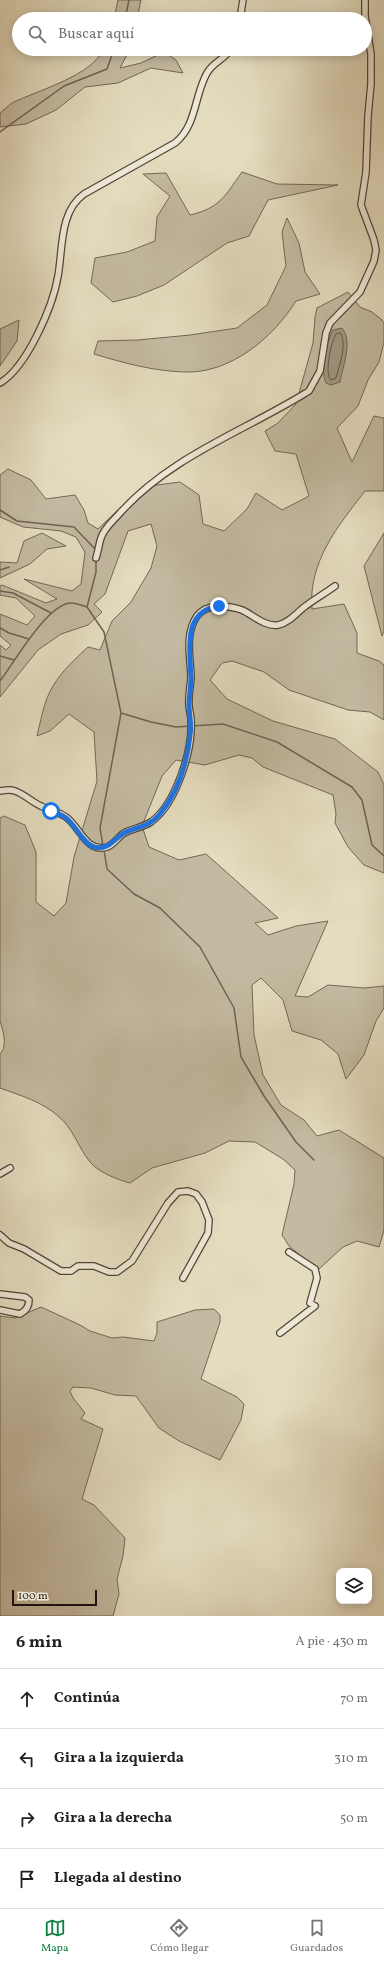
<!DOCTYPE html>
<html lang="es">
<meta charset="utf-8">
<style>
:root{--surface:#fff;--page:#f2f2f2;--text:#202124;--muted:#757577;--line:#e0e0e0;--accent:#0b8043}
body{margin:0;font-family:Vollkorn,serif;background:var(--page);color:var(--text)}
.controls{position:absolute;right:12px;bottom:12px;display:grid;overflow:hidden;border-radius:8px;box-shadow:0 2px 10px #0003}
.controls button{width:36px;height:36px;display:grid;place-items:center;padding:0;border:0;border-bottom:1px solid var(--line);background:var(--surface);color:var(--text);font:20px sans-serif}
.scale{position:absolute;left:12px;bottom:10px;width:85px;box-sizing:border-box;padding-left:4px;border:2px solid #20140d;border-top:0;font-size:11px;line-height:14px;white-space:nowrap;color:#20140d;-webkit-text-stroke:3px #ede8d5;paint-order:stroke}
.stop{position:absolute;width:12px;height:12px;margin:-9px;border:3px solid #1a73e8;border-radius:50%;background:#fff}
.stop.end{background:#1a73e8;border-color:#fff;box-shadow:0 1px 4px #0008}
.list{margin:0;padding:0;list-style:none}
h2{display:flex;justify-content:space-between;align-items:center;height:52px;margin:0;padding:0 16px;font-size:17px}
h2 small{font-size:13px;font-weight:400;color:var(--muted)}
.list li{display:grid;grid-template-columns:26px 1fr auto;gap:12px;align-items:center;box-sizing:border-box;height:60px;padding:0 16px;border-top:1px solid var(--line)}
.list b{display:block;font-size:15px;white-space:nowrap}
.list em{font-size:13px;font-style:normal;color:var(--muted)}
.icon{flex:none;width:22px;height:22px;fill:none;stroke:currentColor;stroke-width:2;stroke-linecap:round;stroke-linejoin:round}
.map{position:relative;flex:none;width:384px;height:1616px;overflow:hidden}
.search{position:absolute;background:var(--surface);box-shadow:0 2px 10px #0003;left:12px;right:12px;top:12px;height:44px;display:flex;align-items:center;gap:10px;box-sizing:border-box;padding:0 14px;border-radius:22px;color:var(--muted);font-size:15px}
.sheet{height:292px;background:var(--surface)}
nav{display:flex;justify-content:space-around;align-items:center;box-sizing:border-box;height:56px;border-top:1px solid var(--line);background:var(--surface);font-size:11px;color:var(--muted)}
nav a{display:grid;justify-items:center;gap:2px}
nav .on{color:var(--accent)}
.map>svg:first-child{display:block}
.green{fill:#c3baa1;stroke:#726757}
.water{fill:#a19882;stroke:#6d6353}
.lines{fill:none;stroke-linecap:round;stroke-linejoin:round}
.shore{stroke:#605648;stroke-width:1}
.stream{stroke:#6d6353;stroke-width:1.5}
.minor-casing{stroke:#51463a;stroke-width:8}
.minor{stroke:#ede8d5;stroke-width:5.5}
.route{stroke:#1a73e8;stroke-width:5}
</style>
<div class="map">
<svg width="384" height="1616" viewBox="0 0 384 1616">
<rect width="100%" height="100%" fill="#e4dcbf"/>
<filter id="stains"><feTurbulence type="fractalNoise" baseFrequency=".005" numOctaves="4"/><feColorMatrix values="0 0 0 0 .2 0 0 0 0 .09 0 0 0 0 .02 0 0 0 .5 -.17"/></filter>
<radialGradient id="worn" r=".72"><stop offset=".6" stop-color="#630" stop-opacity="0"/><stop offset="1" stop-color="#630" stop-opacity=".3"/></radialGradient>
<path class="green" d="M118,0h23l-4,19h-23z
M103,49h34l-10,6 -7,13 21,-5 23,-11 12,8 7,13 -32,-5 -33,15 -33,4 -29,23 -30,14 -26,3v-14c4,-3 8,-7 12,-10 24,-12 82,-28 91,-54z
M242,172l35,12 61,1 -70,15 -19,36 -22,7 -63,42 -27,11 -24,6 -22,-19 4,-25 32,-6 28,-11 2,-24 13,-21 -27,-22 23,-1 24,42c30,-7 35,-19 52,-43z
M287,218l12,25 6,29 15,22 -24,7c-23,37 -66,73 -112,71 -31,-1 -60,-9 -90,-18l4,-13 40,-1 52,-5 47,-7 30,-23 19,-39 -4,-34z
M348,292l12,15 12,5 10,8 2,3v19l-5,20 -11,18 -10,26 -21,22 15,34 22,-46 10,2v73h-19c-27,35 -57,71 -53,118l32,-5 13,29v20l22,8 5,4v55l-14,-8 -22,-2 -59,-20 -25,-18 -32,-11 -10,2 -12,17 17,19 46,22 62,18 43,33 6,13v88l-20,-8 -16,-18 -13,-24 1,-9 -3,-19 -70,-28 -11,-9 -13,-3 -34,10 -29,-5 -14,16 -20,50 7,21 30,13 27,-6 72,64 -23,5 13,12 28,-9 32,-5 -33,75 13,1 20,-12 36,3 20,-2v22l-8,13 -12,34 -18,24 -8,-25 -17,-14 -29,-9 -9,-31 -22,-22 -9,7 2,50 9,40 18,30 23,15 13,16 22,-6 45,28v72l-5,17 -22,-6 -14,6 -25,23 -29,-24 -7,-11 12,-51 1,-14 -12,-11 -28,-17 -26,-1 -24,12 -53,15 -22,15c-12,-3 -32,-11 -40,-21 -12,-15 -17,-34 -32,-46 -15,-14 -39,-21 -58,-28v-34c8,-8 3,-23 0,-33v-203l4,-2 21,9 11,27v50l18,14 12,-13 8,-46 23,-76 -3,-49 -25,-18 -19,17 -13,5c4,-16 7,-36 16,-50 9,-15 22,-27 35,-39l12,3 12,-29 19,-19 20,-34 6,-22 -6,-22 -23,7 -23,63 -11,10 8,8 -14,13 -27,9 -23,16 -38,47v-52l6,5 5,-5 -11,-9v-22l27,11 8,-9 -19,-18 -16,-3v-9l2,-1 44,18 11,-4 -33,-20 48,12 9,-7 4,-32 -9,-15 -15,-6 -38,-4 -23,-10v-42l8,-6 23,11 15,19 29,-4 9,15 4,13 10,6 22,-21 29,-22 31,-4 19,13 4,29 21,7 23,-22 9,-16 26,17 27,-14 -13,-42 -21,-3 -10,-20 13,-8 18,-19 17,-61 2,-26 2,-9z
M19,320l-2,21 -17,25v-37z
M42,533l24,13 -19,3 -17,15 -30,14v-16l17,1 7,-22z
M384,533v98l-2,5 -18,-70z
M41,1307l39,18 10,6 22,7 11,-1 31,4 3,-8v-11l38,-12 19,-1 6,6v7l-19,57 36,18 7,7 -3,16 -21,40 -41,-19 -20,-13 -23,-32 -21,-1 -24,-7 -18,-1 -3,4 3,7 12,15 -4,6 22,10 -21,70 12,6 31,33 -2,18 -6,23 2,15 -6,22h-113v-300l15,2z"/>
<path class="water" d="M342,328c11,14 1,37 -2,54l-9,3 -5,-2c-6,-12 1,-42 7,-53z"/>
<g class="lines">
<path class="shore" d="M340,333c8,10 -1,33 -4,45l-5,2c-7,-5 0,-39 5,-46z"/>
<path class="stream" d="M125,19l4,-19
M0,132l64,-46 43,-17 7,-20
M0,510l17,11 57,6 22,23
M0,570l9,-3
M0,591l13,2 38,20
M87,607l17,25 17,81 -21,115 3,18
M0,628l9,5 20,6
M0,656l14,4
M0,681c14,-18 48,-79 72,-78 5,0 11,3 15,4l9,-35v-12
M121,713l30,9 25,5 47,-3 54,18 75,45 10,13 10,45 12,11
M104,850l3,19 27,25 26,14 40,39 34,61 7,49 23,39 32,46 18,18"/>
<defs>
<path id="minor" d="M240,19l3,-19
M0,383c27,-16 53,-77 58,-107 5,-27 1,-64 26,-82l91,-51c22,-18 19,-47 32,-70 6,-11 18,-14 24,-24
M96,558c2,-6 3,-14 5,-20 3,-10 12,-17 19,-25 51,-57 125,-82 189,-122l11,-20 6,-38 4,-10 30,-31 14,-31 2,-11 -2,-10 -13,-35 5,-33 2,-56 3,-32v-30l-6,-38v-16
M0,791c5,-1 10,-2 15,0 9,3 17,11 26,15 8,4 18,6 25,11 14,10 20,36 41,30 8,-3 12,-12 19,-15 9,-4 17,-5 25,-10 25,-18 42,-72 40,-102 0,-5 -2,-10 -2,-15 -1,-10 2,-20 2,-30 -1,-18 -6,-42 6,-59 10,-13 31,-11 45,-6 11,5 23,17 36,15 10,-2 17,-10 25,-17 10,-8 21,-14 32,-22
M0,1174l10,-6
M0,1235l9,8 15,6 37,22h10l7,-5h16l15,6h8l15,-11 36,-58 10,-11 10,-1 8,3 6,8 7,18 -1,13 -25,45
M0,1294l25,3 4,3c0,7 -3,11 -9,14l-20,-4
M280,1333l35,-27 -5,-3 7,-25 -2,-9 -26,-17"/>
</defs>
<use href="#minor" class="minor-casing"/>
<use href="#minor" class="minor"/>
</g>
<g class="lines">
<path class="route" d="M51,811c5,2 12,4 16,8 9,7 16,25 27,28 15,4 21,-10 32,-15 13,-6 23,-5 34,-18 18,-22 27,-51 30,-79 2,-10 -1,-20 -1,-30 0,-9 2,-18 2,-27 -1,-28 -9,-67 28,-72"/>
</g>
<rect width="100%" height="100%" filter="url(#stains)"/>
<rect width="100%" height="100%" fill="url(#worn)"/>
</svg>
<div class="controls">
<button><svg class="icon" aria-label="layers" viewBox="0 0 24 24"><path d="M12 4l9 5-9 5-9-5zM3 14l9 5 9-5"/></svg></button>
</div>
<div class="scale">100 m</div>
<div class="stop" style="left:51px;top:811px"></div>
<div class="stop end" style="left:219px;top:606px"></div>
<div class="search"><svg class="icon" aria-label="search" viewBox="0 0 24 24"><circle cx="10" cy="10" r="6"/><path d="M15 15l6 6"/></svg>Buscar aquí</div>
</div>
<section class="sheet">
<h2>6 min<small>A pie · 430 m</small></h2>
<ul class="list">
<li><svg class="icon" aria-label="ahead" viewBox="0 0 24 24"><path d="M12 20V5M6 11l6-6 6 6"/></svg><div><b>Continúa</b></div><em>70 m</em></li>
<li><svg class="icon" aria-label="left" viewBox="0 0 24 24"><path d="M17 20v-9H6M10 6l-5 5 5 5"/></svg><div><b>Gira a la izquierda</b></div><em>310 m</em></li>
<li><svg class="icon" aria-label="right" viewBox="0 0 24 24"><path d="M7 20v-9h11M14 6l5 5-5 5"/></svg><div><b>Gira a la derecha</b></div><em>50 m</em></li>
<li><svg class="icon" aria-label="arrive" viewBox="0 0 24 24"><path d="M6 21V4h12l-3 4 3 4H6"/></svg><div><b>Llegada al destino</b></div></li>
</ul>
</section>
<nav>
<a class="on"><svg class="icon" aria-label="map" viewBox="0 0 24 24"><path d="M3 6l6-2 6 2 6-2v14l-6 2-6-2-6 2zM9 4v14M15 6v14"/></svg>Mapa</a>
<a><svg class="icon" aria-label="directions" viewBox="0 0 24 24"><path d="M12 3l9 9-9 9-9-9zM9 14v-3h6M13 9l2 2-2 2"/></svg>Cómo llegar</a>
<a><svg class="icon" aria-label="saved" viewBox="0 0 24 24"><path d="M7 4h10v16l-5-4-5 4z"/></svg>Guardados</a>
</nav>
